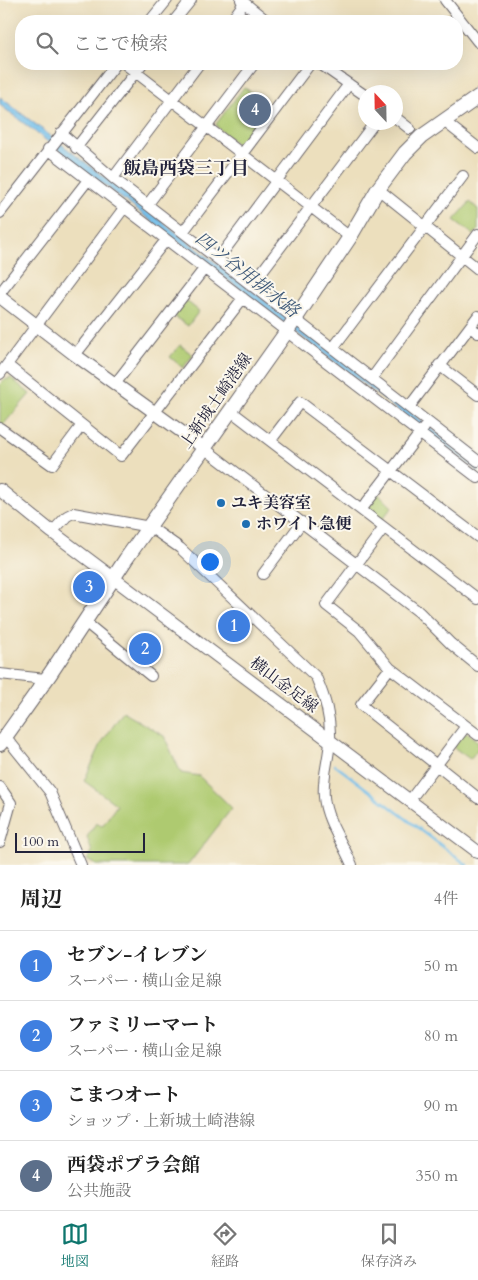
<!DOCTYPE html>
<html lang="ja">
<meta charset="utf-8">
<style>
:root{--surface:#fff;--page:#f6f6f6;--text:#222;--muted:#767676;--line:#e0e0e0;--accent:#0f766e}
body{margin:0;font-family:Cardo,"Noto Serif JP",serif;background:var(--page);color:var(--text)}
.compass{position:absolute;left:358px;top:85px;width:45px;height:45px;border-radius:50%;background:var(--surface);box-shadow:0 5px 20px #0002;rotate:338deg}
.scale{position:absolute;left:15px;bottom:12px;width:130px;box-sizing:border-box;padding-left:5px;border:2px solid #22223b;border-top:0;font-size:14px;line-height:18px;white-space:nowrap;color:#22223b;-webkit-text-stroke:4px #fbf7ec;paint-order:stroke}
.you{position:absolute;left:209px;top:561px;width:18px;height:18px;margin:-12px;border:4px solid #fff;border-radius:50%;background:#1a73e8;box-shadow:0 0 0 8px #1a73e833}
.badge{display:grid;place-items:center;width:32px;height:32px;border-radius:50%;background:var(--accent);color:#fff;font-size:16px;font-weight:700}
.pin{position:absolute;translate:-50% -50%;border:2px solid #fff;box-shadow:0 1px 5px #0006}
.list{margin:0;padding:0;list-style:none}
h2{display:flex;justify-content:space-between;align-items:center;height:65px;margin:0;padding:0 20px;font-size:21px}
h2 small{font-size:16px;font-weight:400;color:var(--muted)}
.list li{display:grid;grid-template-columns:32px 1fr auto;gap:15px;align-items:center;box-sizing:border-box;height:70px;padding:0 20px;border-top:1px solid var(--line)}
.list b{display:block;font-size:19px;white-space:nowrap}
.list p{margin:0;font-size:16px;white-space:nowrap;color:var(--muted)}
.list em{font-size:16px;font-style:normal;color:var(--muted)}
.icon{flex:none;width:28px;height:28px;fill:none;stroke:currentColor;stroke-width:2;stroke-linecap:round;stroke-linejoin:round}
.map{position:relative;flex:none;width:478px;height:865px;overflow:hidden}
.search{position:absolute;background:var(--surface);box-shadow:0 5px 20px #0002;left:15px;right:15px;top:15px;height:55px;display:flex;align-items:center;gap:12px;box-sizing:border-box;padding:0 18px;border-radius:20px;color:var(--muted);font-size:19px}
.sheet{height:345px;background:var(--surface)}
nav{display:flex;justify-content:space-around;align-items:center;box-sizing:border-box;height:70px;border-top:1px solid var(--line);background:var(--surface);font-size:14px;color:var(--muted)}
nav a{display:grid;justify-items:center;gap:2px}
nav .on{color:var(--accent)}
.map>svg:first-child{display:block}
.green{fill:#aeca70;stroke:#687656}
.water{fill:#70bdea;stroke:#497092}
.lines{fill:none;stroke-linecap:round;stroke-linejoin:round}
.stream{stroke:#70bdea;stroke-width:2.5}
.minor-casing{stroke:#696468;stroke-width:12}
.tertiary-casing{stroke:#696468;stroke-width:14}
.secondary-casing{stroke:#696468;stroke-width:16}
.minor{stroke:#fff;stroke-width:10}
.tertiary{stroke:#fff;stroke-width:12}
.secondary{stroke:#fff;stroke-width:14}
.poi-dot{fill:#1f6fb2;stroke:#fbf7ec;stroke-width:2}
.labels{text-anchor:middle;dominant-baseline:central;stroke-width:4;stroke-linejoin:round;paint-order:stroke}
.street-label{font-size:16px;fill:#22223b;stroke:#fbf7ec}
.poi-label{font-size:16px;font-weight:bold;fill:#22223b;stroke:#fbf7ec;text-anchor:start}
.neighbourhood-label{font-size:18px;font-weight:bold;fill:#22223b;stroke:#fbf7ec}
.water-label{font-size:18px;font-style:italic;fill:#3d5878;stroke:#fbf7ec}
</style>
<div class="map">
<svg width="478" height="865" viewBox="0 0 478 865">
<rect width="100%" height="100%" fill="#fbf7ec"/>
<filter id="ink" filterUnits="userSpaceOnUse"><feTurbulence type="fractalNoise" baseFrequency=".02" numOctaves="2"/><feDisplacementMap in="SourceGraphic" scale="10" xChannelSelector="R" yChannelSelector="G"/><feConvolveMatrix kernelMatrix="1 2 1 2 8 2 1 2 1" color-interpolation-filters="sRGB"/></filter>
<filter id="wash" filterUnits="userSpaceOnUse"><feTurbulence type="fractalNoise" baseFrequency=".0096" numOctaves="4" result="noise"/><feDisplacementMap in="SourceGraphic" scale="20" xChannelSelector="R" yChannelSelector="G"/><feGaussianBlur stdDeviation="1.12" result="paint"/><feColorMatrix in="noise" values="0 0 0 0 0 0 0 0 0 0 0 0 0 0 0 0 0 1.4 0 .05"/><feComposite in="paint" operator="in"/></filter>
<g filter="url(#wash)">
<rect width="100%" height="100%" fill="#ecdfbd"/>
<path class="green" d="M244,87l27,20 -27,38 -5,1 -21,-18 -2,-4z
M470,202l8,7v21l-4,5 -20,-15z
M185,300l14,11 -11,15 -14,-10z
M180,345l13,10 -10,13 -13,-11z
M11,378l19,16 -27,31 -3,-3v-38l4,-4z
M378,493l14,14 -12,15 -13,-11 -1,-4z
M123,712l41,24 17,37 18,3 33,32 -44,57h-92l-9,-5 5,-8 -5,-15 9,-14 6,3 15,-21 -33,-24 18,-39z
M468,733l10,9v7l-8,10 -17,-12 10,-13z"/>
<path class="water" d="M0,97l478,367v8l-478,-367z"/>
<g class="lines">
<path class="stream" d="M335,765l132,100"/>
</g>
</g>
<g filter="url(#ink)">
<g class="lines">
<defs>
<path id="minor" d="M241,0l26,21
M445,0l33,42
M150,21l17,-21
M174,21l17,-21
M231,21l13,-18
M125,64l225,173
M320,64l46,32
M396,118l14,11
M445,122l33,26
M61,133l52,45 365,283
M76,148l66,-84
M48,149l430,329
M113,178l86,-114
M378,189l100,80
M148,204l106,-140
M0,213l116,-149
M183,232l127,-168
M218,259l131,-175
M251,286l124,-164
M0,293l88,-113
M470,327l8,6
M333,348l130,-172
M75,355l91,-115
M7,365l114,91 122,-158
M439,365l39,30
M0,374l124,-166
M372,378l106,-144
M115,384l89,-115
M409,407l69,-91
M231,411l247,188
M0,428l52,37 30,-40
M271,440l29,-38 178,135
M204,448l215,164 32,32 27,22
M361,510l63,-82
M383,529l-57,76 33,26 31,37 88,67
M52,532l15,-16 6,-3 77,14 30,21 136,129c9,21 15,40 14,63 -1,20 -8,37 -6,57 2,24 19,46 28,68
M263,574l39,-52
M85,622l66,54
M390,668l-29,37 117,93
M0,674l45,5
M5,736l45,56 31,73
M0,787l11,16 -11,39
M410,800l56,-74"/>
<path id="tertiary" d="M0,297l75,58 129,93
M0,490l52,42 426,320"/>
<path id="secondary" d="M0,744l50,-70 76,-115 161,-228 63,-94 28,-48 27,-36 16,-16 57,-40"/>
</defs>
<use href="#minor" class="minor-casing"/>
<use href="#tertiary" class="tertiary-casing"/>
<use href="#secondary" class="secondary-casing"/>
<use href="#minor" class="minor"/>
<use href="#tertiary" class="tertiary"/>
<use href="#secondary" class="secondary"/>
</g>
</g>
<g class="poi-dot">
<circle cx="221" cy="503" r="5"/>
<circle cx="246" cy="524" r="5"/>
</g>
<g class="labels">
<g class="street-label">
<text transform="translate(216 401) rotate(-55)">上新城土崎港線</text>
<text transform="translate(284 685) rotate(37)">横山金足線</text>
</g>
<g class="poi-label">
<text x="231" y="503">ユキ美容室</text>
<text x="256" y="524">ホワイト急便</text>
</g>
<g class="neighbourhood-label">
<text x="186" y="168">飯島西袋三丁目</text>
</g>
<g class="water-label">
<text transform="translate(247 275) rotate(38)">四ツ谷用排水路</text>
</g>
</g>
</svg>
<svg class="compass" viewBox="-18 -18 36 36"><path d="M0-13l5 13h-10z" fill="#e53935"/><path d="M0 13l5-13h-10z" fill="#767676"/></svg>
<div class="scale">100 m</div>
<div class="you"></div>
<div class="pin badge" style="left:234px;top:626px;background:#3f7fe0">1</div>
<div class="pin badge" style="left:145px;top:649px;background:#3f7fe0">2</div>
<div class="pin badge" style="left:89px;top:587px;background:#3f7fe0">3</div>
<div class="pin badge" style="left:255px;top:110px;background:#5c6f8a">4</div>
<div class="search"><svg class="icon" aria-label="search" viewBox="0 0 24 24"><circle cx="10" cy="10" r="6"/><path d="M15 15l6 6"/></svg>ここで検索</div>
</div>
<section class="sheet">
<h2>周辺<small>4件</small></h2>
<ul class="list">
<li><span class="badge" style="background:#3f7fe0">1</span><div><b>セブン-イレブン</b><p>スーパー · 横山金足線</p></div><em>50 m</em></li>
<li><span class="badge" style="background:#3f7fe0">2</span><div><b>ファミリーマート</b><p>スーパー · 横山金足線</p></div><em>80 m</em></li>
<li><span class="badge" style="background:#3f7fe0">3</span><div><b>こまつオート</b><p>ショップ · 上新城土崎港線</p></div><em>90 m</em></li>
<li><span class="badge" style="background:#5c6f8a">4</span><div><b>西袋ポプラ会館</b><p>公共施設</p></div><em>350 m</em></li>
</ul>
</section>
<nav>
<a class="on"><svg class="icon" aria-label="map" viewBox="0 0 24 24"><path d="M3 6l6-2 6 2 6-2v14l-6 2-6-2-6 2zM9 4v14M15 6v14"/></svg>地図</a>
<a><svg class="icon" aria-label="directions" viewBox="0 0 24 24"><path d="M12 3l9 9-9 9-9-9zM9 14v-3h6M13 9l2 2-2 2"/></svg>経路</a>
<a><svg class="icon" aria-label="saved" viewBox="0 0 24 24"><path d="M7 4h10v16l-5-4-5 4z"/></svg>保存済み</a>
</nav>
